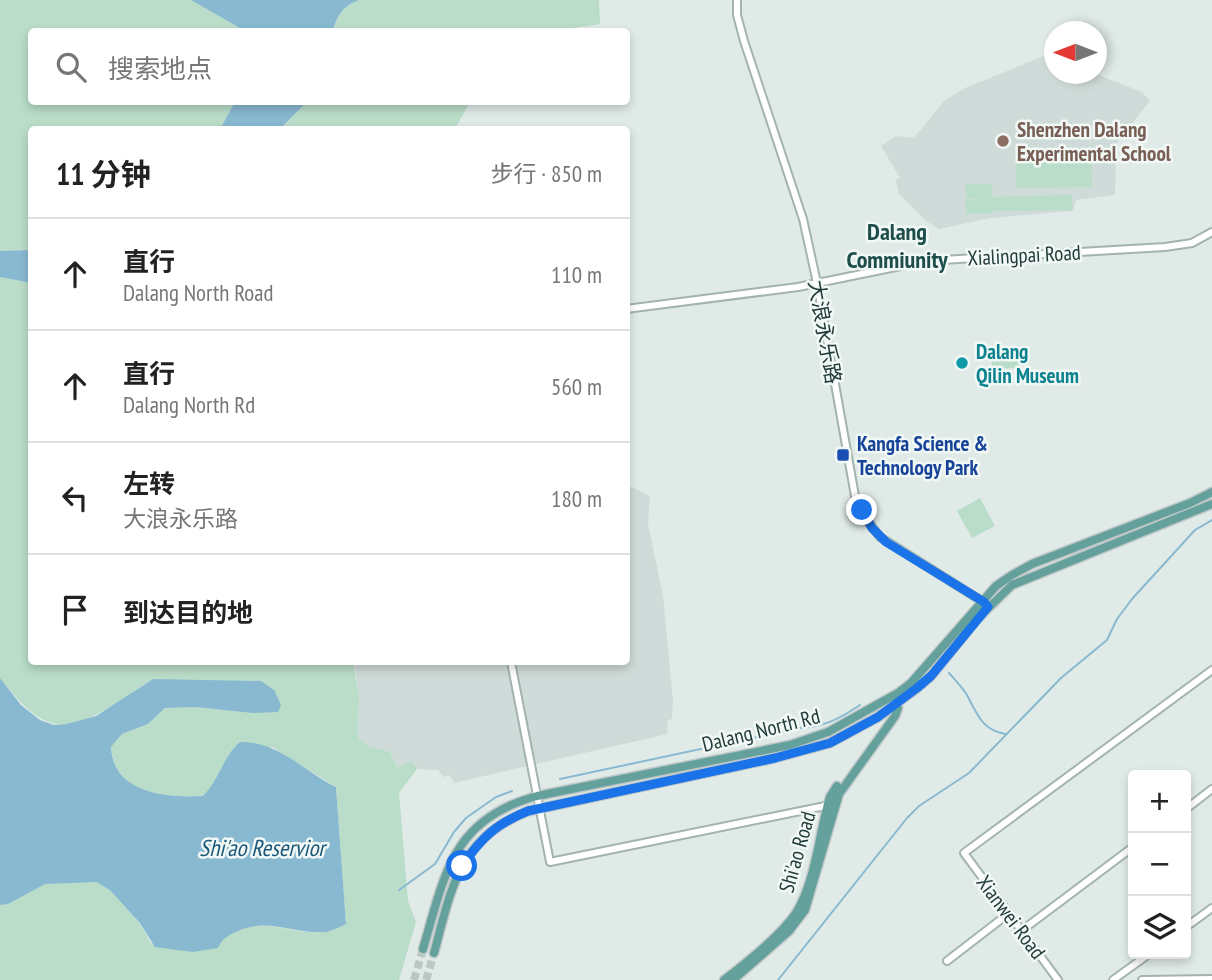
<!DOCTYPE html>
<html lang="zh">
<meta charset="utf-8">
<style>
:root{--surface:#fff;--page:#f6f6f6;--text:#222;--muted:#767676;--line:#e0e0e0}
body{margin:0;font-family:"PT Sans Narrow","Noto Sans SC",sans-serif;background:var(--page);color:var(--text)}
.controls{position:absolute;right:21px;bottom:21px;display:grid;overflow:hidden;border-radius:7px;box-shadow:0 4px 10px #0003}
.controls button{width:63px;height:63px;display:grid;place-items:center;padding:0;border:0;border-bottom:2px solid var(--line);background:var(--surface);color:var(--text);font:35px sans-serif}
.compass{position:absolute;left:1044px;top:21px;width:63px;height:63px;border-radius:50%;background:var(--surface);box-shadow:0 4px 10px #0003;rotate:270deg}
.stop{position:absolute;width:21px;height:21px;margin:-16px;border:5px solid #1a73e8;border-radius:50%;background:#fff}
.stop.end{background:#1a73e8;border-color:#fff;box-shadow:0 2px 7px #0008}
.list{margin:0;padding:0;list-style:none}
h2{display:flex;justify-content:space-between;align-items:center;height:91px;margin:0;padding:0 28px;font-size:30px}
h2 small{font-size:23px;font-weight:400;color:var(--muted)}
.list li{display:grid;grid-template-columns:46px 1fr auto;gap:21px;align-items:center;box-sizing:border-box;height:112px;padding:0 28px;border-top:2px solid var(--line)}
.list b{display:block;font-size:26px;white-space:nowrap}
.list p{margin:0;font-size:23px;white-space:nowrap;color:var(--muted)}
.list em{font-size:23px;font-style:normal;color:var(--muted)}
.icon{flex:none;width:38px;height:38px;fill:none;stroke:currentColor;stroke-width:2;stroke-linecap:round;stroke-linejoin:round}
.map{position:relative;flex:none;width:1212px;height:980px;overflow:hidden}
.search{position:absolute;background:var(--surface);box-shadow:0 4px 10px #0003;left:28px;top:28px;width:602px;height:77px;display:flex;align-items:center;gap:18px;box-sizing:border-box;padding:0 24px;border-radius:7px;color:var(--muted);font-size:26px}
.panel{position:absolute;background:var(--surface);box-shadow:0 4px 10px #0003;left:28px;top:126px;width:602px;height:539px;border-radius:7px}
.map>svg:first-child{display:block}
.built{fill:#cfdbd8}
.green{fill:#b9ddc9}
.water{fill:#88b9d1}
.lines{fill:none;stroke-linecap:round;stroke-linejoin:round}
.stream{stroke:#88b9d1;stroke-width:2}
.major-tunnel{stroke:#bac8c5;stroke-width:8;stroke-dasharray:8 4;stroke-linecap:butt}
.minor-casing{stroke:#a3b3b0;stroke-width:10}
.major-casing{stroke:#c1c8c8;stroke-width:11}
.minor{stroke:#fff;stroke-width:6}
.major{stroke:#65a19c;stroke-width:8}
.route{stroke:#1a73e8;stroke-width:9}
.education-dot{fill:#8d6e63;stroke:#f1f8f6;stroke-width:2.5}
.culture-dot{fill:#0f9aa8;stroke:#f1f8f6;stroke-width:2.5}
.transit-dot{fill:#1a4fb4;stroke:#f1f8f6;stroke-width:2.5}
.labels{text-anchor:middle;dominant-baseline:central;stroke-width:5;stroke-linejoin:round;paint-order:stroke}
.education-label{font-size:21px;font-weight:bold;fill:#785e54;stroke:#f1f8f6;text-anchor:start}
.street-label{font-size:21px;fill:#213c39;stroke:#f1f8f6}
.culture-label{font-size:21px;font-weight:bold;fill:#0d838f;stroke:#f1f8f6;text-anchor:start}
.transit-label{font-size:21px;font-weight:bold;fill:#164399;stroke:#f1f8f6;text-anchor:start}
.water-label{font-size:23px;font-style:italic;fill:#1b5878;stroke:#f1f8f6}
.quarter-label{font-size:24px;font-weight:bold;fill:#1d4e4b;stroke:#f1f8f6}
</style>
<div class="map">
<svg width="1212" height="980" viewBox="0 0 1212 980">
<rect width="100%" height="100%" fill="#e0ebe8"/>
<path class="built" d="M1049,54l5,3v17h42l46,18 8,9 -34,43 -1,51 -39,5 -3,11 -83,7 -51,11 -13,-8 -27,-27 -3,-14 4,-2 -19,-32 15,-10 18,2 30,-37 21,-13z
M627,485l23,11 -2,28 15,72 10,105 -1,18 -4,1 -1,14 -213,49 -4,-8 -7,2 -5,-7 -21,-1 -5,-8 -15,6 -7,-15 -22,-6 -10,-8 1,-44 -5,-32h272z"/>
<path class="green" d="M0,0h191l54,31 -213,1v70h203l-15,27 -188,1 -1,120 -31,1z
M360,0h239l1,24 -48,7 -218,1c2,-15 10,-28 26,-32z
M307,102h163l-15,27 -175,1z
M1091,148l1,39 -76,1v-38z
M966,184h26l1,13 79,-2v15l-79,1 -1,3h-26v-14l26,-1h-26z
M0,277l31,6 1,379h321l6,32 -1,44 10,8 22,6 7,15 15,-6 5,8 -18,24 9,108 8,21 -17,58h-399v-75c16,-2 28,-15 44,-21 6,-2 14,-1 21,-2 11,0 23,-2 33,1 20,6 43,42 53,60l66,5c6,-10 10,-12 21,-17 31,-14 56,5 88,1 6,-1 14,-5 20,-8l-10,-137 -64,-40 -60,39 -8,10c-37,2 -90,-2 -93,-49l11,-13 26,-10 17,-16 30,-1 57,6c-27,-11 -66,-35 -95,-34 -9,1 -20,10 -28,16 -62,40 -81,44 -129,-17z
M991,354h30v14l-29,1z
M980,498l15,28 -23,12 -15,-27z"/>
<path class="water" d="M191,0h169c-16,4 -24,17 -27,32l-88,-1z
M235,102h72l-27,27h-60z
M31,250v33l-31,-6v-26z
M0,678l21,27 19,15 14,5 13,-1 29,-8 57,-37 108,2 13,9 7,15 -3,7 -26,1 -57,-6 -30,1 -17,16 -26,10 -11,13c2,47 57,51 92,49 17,-17 19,-38 37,-54 41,0 61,28 96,45l10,137c-6,3 -14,7 -20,8 -32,3 -57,-15 -88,-1 -11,5 -15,7 -20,17l-25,4 -38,-5 -16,-25 -29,-32 -14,-8 -51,2 -37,20 -8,1z"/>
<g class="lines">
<path class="stream" d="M949,673c6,7 13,14 18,22 10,19 15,35 38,39
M560,779l239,-51c23,0 42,-10 61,-23
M399,890l36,-26 19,-32 12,-14 30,-21 16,-6
M778,980l129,-162 12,-12 50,-33 92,-95 46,-38 10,-21 15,-20 63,-69 17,-10"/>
<path class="major-tunnel" d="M414,980l9,-31
M426,980l8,-27"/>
<defs>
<path id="minor" d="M737,0v15l7,26 59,178 14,64 38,213 12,24 13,17 105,66
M626,309l172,-22 127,-26 240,-14 27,-4 20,-11
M511,662l39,200 280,-57
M1186,809l26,-20
M1186,927l26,-19
M1021,931l112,-84
M947,961l61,-47
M1058,980l-94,-127 248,-183
M1113,980l36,-26
M1142,980l70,-1"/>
<path id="major" d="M423,949c22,-75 29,-130 114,-153l253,-51 38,-13 70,-39 13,-10 85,-97 16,-11 20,-11 158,-61 22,-11
M434,953c18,-66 24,-114 94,-142l247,-53 55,-15 48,-26 39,-29 14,-12 46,-57 35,-34 200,-81
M724,980c21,-16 58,-46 72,-67 20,-32 23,-80 34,-116l7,-11
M733,980l56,-49 16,-21 34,-116 56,-78 3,-8 -2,-3"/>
</defs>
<use href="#minor" class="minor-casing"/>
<use href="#major" class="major-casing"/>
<use href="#minor" class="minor"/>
<use href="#major" class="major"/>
</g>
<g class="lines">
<path class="route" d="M462,866c20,-29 34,-42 66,-55l247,-53 55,-15 48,-26 39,-29 14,-12 57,-69 -4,-5 -98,-60 -14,-14 -10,-18"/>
</g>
<circle class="education-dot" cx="1003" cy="141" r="7"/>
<circle class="culture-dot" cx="962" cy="363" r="7"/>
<rect class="transit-dot" x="836" y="448" width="14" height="14" rx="3.5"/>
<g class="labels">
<g class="education-label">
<text x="1017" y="129">Shenzhen Dalang<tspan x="1017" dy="24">Experimental School</tspan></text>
</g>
<g class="street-label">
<text transform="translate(1024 255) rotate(-3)">Xialingpai Road</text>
<text transform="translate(825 332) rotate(80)">大浪永乐路</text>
<text transform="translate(761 730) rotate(-14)">Dalang North Rd</text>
<text transform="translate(797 852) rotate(-74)">Shi'ao Road</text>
<text transform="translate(1011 917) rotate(53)">Xianwei Road</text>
</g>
<g class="culture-label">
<text x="976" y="351">Dalang<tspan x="976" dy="24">Qilin Museum</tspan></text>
</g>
<g class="transit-label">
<text x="857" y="443">Kangfa Science &amp;<tspan x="857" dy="24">Technology Park</tspan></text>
</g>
<g class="water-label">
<text x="262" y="847">Shi'ao Reservior</text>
</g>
<g class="quarter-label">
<text x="897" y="231">Dalang<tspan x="897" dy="28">Commiunity</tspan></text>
</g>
</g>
</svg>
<div class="controls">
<button>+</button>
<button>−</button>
<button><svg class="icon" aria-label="layers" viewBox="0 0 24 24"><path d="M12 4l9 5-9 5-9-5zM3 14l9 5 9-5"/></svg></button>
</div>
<svg class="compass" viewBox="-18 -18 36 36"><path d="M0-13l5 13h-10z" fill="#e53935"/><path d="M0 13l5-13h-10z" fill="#767676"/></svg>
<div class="stop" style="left:462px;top:866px"></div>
<div class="stop end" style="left:862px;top:510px"></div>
<div class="search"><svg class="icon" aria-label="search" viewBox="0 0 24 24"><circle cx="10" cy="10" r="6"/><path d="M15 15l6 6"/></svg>搜索地点</div>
<section class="panel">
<h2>11 分钟<small>步行 · 850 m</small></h2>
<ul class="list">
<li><svg class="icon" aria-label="ahead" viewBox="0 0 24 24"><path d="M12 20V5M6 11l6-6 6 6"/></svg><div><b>直行</b><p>Dalang North Road</p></div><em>110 m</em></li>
<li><svg class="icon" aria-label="ahead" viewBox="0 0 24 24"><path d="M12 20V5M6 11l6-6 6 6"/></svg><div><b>直行</b><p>Dalang North Rd</p></div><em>560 m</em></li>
<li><svg class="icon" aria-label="left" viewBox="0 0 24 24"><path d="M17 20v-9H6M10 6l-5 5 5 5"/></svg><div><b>左转</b><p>大浪永乐路</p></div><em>180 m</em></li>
<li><svg class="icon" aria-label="arrive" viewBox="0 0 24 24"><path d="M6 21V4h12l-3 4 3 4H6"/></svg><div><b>到达目的地</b></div></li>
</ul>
</section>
</div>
